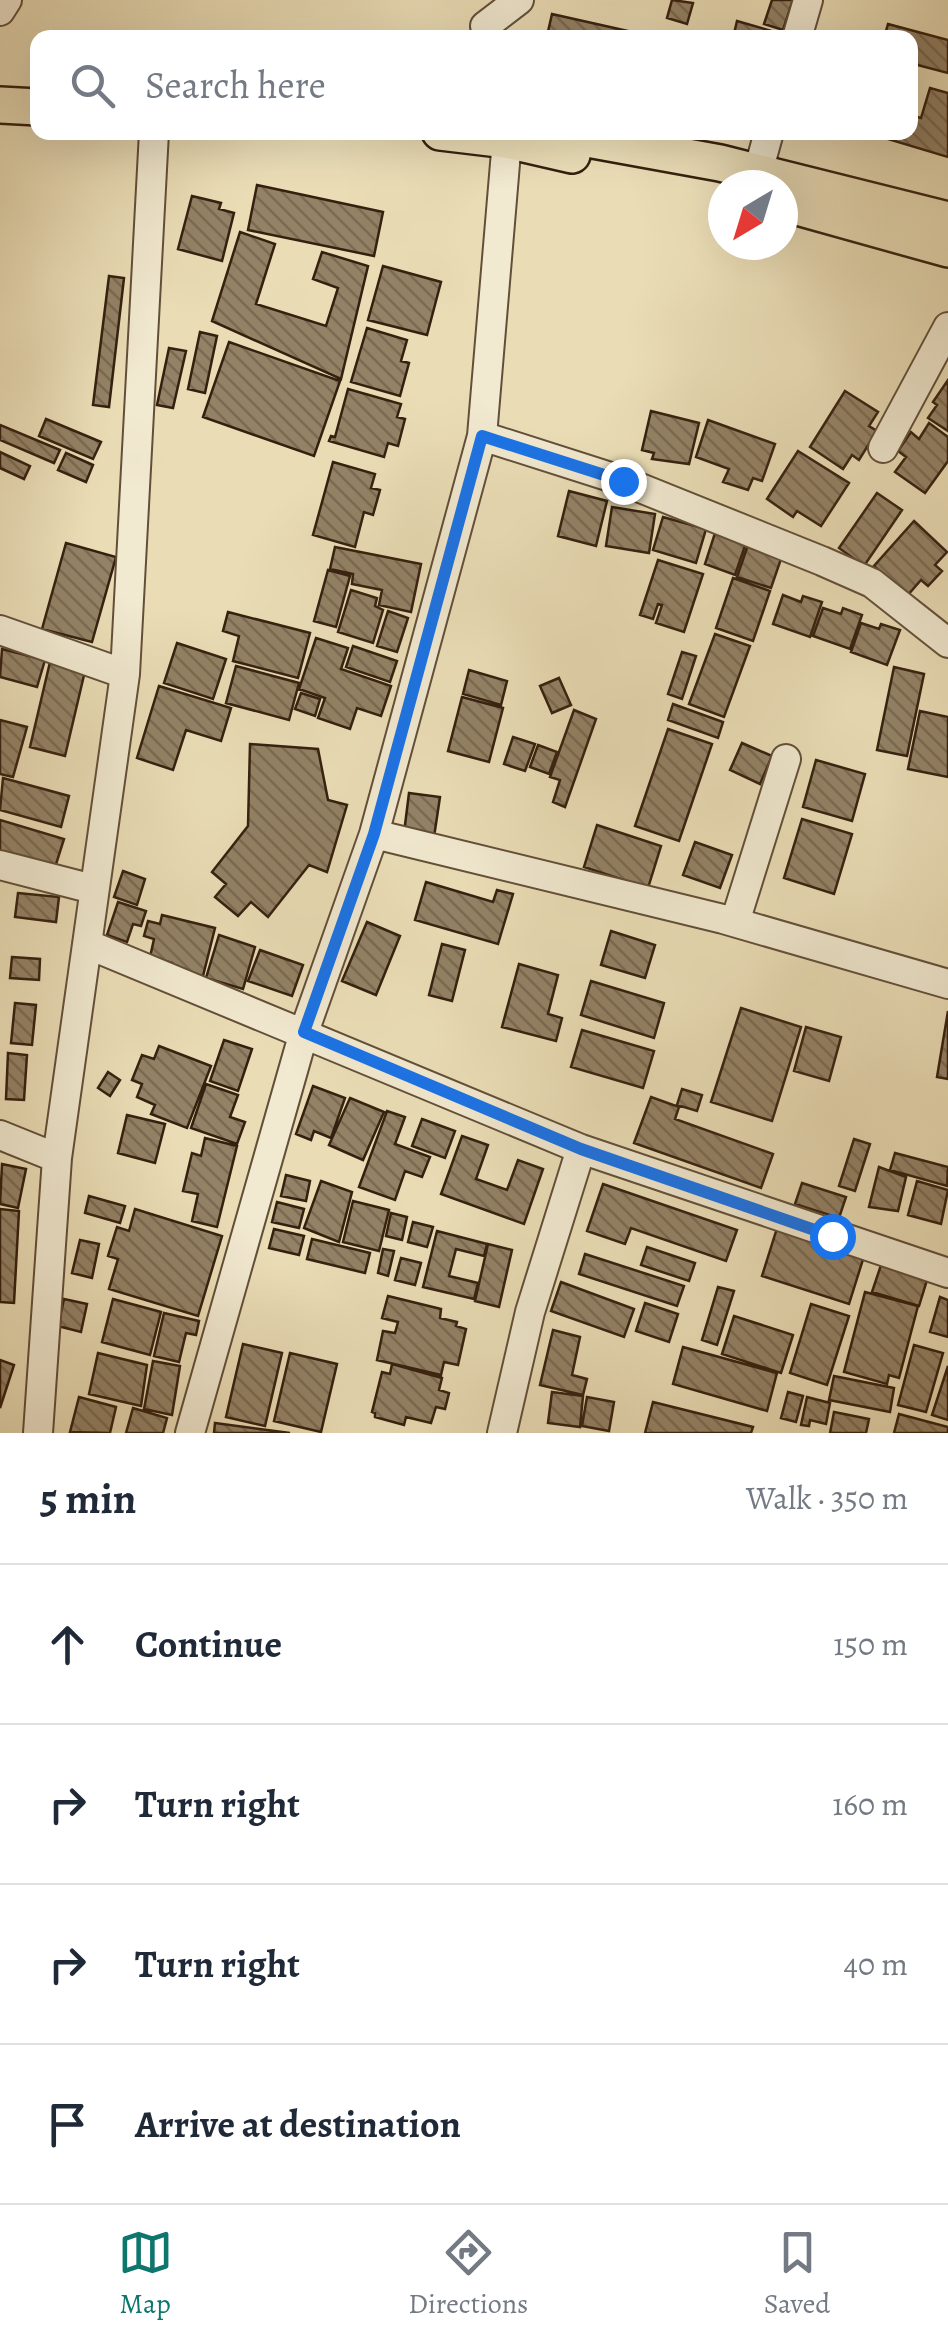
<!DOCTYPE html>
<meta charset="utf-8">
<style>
:root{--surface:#fff;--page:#f2f2f3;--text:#1f2937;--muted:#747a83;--line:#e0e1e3;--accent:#0f766e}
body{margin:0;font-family:Alegreya,serif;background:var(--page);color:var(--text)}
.compass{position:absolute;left:708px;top:170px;width:90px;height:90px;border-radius:50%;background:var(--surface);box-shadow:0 10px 40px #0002;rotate:218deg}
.stop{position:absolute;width:30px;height:30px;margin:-22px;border:8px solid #1a73e8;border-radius:50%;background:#fff}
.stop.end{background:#1a73e8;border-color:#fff;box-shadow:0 2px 10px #0008}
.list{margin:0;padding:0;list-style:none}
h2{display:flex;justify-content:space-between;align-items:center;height:130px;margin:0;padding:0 40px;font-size:42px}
h2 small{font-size:32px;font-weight:400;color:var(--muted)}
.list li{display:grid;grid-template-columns:65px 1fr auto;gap:30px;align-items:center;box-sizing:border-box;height:160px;padding:0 40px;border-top:2px solid var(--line)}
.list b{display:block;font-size:38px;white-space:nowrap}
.list em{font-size:32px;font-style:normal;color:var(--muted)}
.icon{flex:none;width:55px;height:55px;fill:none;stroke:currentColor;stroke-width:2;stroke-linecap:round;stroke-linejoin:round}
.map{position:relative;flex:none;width:948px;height:1433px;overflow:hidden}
.search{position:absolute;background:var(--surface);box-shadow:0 10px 40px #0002;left:30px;right:30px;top:30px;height:110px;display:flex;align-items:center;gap:25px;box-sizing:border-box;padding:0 35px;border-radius:20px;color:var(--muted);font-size:38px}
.sheet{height:770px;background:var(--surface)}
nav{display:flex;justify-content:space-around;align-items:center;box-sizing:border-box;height:140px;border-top:2px solid var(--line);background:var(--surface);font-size:28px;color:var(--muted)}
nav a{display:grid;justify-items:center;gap:5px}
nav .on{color:var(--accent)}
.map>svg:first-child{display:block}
.building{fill:url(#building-back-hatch);stroke:#35200f;stroke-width:2.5}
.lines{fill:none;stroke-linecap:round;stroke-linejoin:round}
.minor-casing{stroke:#624f39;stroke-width:32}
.major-casing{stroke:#35200f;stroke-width:40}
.minor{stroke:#f1e9d0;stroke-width:28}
.major{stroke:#eaddb6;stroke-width:35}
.route{stroke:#1a73e8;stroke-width:12}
</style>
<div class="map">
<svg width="948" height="1433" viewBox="0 0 948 1433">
<defs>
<pattern id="building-back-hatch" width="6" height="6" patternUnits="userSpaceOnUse" patternTransform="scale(2.5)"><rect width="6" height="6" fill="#938266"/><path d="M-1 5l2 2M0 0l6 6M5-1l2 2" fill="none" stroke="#796a52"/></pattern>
</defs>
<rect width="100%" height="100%" fill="#eaddb6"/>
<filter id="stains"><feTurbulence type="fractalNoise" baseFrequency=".002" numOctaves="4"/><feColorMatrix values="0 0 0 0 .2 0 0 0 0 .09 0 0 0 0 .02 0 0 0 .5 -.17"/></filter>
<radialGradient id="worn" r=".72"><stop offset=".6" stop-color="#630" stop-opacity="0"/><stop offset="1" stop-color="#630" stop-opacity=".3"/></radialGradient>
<path class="building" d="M672,0l21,3 -6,21 -20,-6z
M772,0h21l-10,30 -19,-6z
M552,14l107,24h-124l1,-5 11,3z
M737,21l45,13 -1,4h-48z
M888,24l60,16v33l-38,-10v-25h-26z
M930,88l18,5v64l-67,-20 1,-5h28v-17l11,3z
M257,185l126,27 -9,44 -126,-26z
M192,196l29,7 -2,6 15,4 -12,48 -44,-12z
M240,232l35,12 -19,60 70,22 12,-38 -25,-9 9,-27 46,14 -27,113 -129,-58z
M383,266l58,16 -14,53 -59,-15z
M109,276l15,2 -15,129 -16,-2z
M367,328l40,12 -6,21 8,2 -9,33 -49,-14z
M200,332l17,4 -12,57 -17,-4z
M229,342l111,39 -26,75 -111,-39z
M169,348l17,3 -13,57 -16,-3z
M948,380v51l-20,-13 9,-13 -4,-3z
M348,389l53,15 -4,13 8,2 -7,27 -10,-3 -4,14 -55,-16 2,-5 4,1z
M845,391l33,21 -9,14 8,5 -18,29 -7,-5 -9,14 -33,-22z
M651,411l48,12 -10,41 -37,-5 2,-6 -12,-3z
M46,419l55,23 -8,17 -54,-23z
M708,420l67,24 -13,37 -9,-3 -5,12 -25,-8 6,-13 -33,-12z
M929,423l19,14v24l-23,32 -30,-21 11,-15 -8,-6 13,-19 8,7z
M0,425l60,25 -6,13 -54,-23z
M798,451l51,32 -28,43 -24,-15 -4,6 -26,-18z
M0,452l30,14 -6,13 -24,-11z
M66,453l27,12 -7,17 -28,-12z
M333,462l42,12 -4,14 9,2 -7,25 -9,-3 -9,35 -42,-12z
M569,491l38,10 -11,45 -38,-10z
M877,493l25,17 -38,56 -25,-18z
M612,507l43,7 -6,39 -43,-7z
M663,517l43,12 -10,34 -43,-13z
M914,521l33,31 -12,13 7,6 -14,15 -7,-6 -14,16 -33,-30z
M715,533l31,10 -11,32 -30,-11z
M66,543l50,14 -24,85 -50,-13z
M748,545l34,11 -11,32 -34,-11z
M335,547l86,17 -10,48 -32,-7 3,-15 -30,-6 1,-10 -23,-5z
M658,560l45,14 -19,58 -28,-9 6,-18 -4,-1 -5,15 -13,-4z
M328,570l22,6 -14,51 -22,-6z
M733,578l37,13 -17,50 -37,-13z
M351,590l26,8 -2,8 8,4 -10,33 -35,-11z
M783,595l18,7 2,-6 19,6 -12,35 -37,-13z
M823,608l18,6 2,-6 19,7 -12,34 -37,-13z
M388,611l20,7 -11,34 -20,-6z
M228,612l82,21 -12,45 -65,-17 6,-25 -16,-5z
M861,623l18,6 2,-5 19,6 -13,35 -36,-13z
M715,634l35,12 -26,71 -35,-13z
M316,638l32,10 -7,21 50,17 -10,30 -24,-8 -7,21 -32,-11 7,-20 -26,-9z
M177,643l49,16 -13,40 -49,-16z
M353,646l44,15 -7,21 -44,-15z
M2,649l43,11 -8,27 -37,-10z
M682,652l14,4 -14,43 -14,-5z
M50,662l35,9 -20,85 -35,-9z
M236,666l63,17 -10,37 -63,-17z
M894,667l30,7 -17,82 -30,-6z
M469,670l38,11 -6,24 -38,-11z
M559,678l12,27 -19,8 -12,-27z
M159,686l72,22 -10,33 -35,-11 -13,40 -36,-12z
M301,693l19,6 -5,17 -20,-7z
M462,697l41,11 -14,54 -41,-11z
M673,704l50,18 -5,16 -50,-18z
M574,710l22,9 -31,88 -12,-5 7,-22 -10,-3z
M920,711l28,6v60l-40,-8z
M0,720l27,7 -14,50 -13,-3z
M668,729l44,15 -33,97 -44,-15z
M513,737l22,7 -10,27 -21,-7z
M742,743l30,13 -12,28 -30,-14z
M250,744l68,5 10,51 19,5 -20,67 -18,-7 -41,52 -17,-15 -13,14 -23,-19 11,-13 -14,-12 36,-46z
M538,745l19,7 -8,22 -19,-7z
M816,760l49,14 -13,47 -49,-14z
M3,778l66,18 -8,31 -61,-17z
M409,793l31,4 -6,40 -30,-4z
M802,819l50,15 -18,60 -50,-16z
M0,820l64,19 -12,38 -52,-16z
M597,825l64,21 -13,42 -64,-21z
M695,842l37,13 -12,33 -37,-13z
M123,871l22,8 -8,26 -23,-8z
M426,882l67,20 4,-12 16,4 -15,50 -83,-24z
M18,893l41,4 -3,25 -41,-5z
M118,902l28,9 -5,15 -8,-2 -6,18 -20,-7z
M162,915l53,13 -14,56 -32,-8 3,-13 -22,-6 4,-18 -10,-3 4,-15 12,3z
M367,922l33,14 -24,59 -34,-14z
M611,931l44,14 -10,33 -44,-13z
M219,935l36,12 -12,42 -37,-11z
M442,944l23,6 -13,51 -23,-6z
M260,950l43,15 -11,31 -44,-15z
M12,957l28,2 -1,21 -29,-2z
M519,964l39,11 -10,39 14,4 -6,23 -54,-14z
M591,981l73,22 -10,35 -73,-23z
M15,1003l21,2 -4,40 -21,-2z
M741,1008l60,19 -29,94 -61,-19z
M948,1011v68l-11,-2z
M806,1027l35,10 -12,44 -35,-10z
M582,1030l72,21 -11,37 -72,-21z
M224,1040l28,9 -14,42 -28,-10z
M159,1046l52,20 -24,62 -36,-14 4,-9 -18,-8 5,-13 -10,-4 10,-25 12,4z
M8,1053l19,2 -3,45 -18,-1z
M108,1072l12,8 -10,16 -12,-8z
M206,1084l32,11 -8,22 15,5 -8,22 -46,-16z
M313,1086l32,12 -14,40 -17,-7 -3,9 -15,-6z
M682,1089l20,6 -5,16 -20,-6z
M651,1097l28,10 -4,12 98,35 -12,34 -127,-45z
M350,1098l34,14 -21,48 -34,-15z
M387,1111l18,6 -10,27 35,13 -8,20 -17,-6 -10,29 -36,-13z
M127,1115l38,9 -10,39 -37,-10z
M422,1119l33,12 -10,27 -33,-12z
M462,1136l26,9 -12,34 31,11 11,-30 25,9 -19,55 -83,-30z
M205,1138l32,8 -20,81 -25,-6 6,-27 -15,-3 9,-38 9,3z
M854,1139l16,5 -15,47 -16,-5z
M895,1153l53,14 -1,19 -57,-16z
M2,1164l24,5 -8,39 -18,-4z
M879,1167l27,10 -8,34 -29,-4z
M286,1175l24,6 -4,20 -25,-5z
M321,1181l31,11 -13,50 -35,-14z
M917,1181l31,9 -7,34 -33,-9z
M802,1183l44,14 -7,21 -44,-14z
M603,1184l134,46 -11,31 -95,-33 -6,16 -38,-13z
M89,1196l36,10 -5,17 -35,-10z
M353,1201l36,9 -10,41 -36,-9z
M277,1202l27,7 -5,19 -27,-6z
M0,1209l19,2 -5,92 -14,-1z
M135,1209l87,27 -24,80 -89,-27 9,-30 -10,-3 9,-29 12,4z
M391,1213l16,4 -5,23 -16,-4z
M413,1222l20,5 -6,20 -19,-5z
M778,1225l87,28 -16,51 -87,-28z
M274,1229l30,7 -5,19 -30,-7z
M437,1231l50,13 -3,12 -28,-7 -7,27 29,7 -4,16 -51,-12z
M312,1239l58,14 -5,20 -58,-14z
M80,1240l19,4 -7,34 -20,-5z
M488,1244l24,6 -13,57 -24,-6z
M647,1247l48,16 -6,18 -48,-16z
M383,1249l11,2 -6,25 -10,-3z
M585,1254l99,32 -7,20 -98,-32z
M401,1258l20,5 -6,22 -20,-5z
M881,1265l46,15 -8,26 -47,-14z
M561,1282l73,27 -10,28 -73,-26z
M718,1287l16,4 -17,54 -15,-5z
M865,1292l53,14 -19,72 -10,-3 -2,9 -43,-12z
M388,1296l53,13 -1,9 17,4 -1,4 10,3 -8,36 -14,-3 -3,13 -64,-15 6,-29 12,2 3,-11 -16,-4z
M940,1297l8,3v37l-18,-5z
M64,1299l23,5 -6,28 -23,-6z
M113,1299l48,13 -11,43 -48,-13z
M645,1303l33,11 -9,28 -33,-11z
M811,1304l38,12 -22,69 -37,-12z
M164,1313l35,8 -3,14 -10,-2 -7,29 -25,-6z
M734,1316l59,19 -12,38 -59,-19z
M553,1330l27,7 -8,38 15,4 -4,16 -43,-10z
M243,1344l39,9 -17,73 -39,-9z
M914,1345l29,8 -17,59 -28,-7z
M683,1347l94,26 -10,38 -94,-27z
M98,1353l49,12 -6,41 -52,-12z
M290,1353l47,11 -16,68 -47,-11z
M0,1360l14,5 -14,43z
M153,1361l27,5 -8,49 -28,-6z
M392,1364l50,14 -3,12 10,3 -4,16 -9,-2 -5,16 -25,-6 -2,8 -29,-8v-4l-3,-1 10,-40 8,2z
M948,1366v54l-16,-5z
M834,1376l60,12 -4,24 -61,-12z
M552,1392l31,4 -3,31 -32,-4z
M788,1392l15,4 -7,26 -15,-4z
M79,1397l37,10 -6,26 -40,-1z
M587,1397l27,5 -5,29 -27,-5z
M807,1397l23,6 -4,21 -16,-4 -1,6 -8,-1z
M653,1402l100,25 -2,6h-106z
M133,1408l34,10 -4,15h-37z
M834,1412l35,7 -3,14h-36z
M899,1414l49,13v6h-54z
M215,1423l75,10h-76z"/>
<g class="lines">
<defs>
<path id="minor" d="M0,11l7,-11
M485,26l34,-26
M797,38l11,-38
M758,172l11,-40
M482,436l141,45 199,80 50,22 76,60
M883,448l65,-121
M0,630l125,44
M374,834l349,85 225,65
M0,865l93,24
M735,922l51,-163
M87,944l494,205 367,124
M0,1135l57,23
M38,1433l19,-275 68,-484 29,-542
M190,1433l114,-401 70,-198 108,-398 25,-296
M502,1433l28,-121 51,-163"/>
<path id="major" d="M0,105l38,2
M440,132l67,8 65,15
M549,132l171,31 228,57
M783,203l165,46"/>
</defs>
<use href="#minor" class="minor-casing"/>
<use href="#major" class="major-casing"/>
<use href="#minor" class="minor"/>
<use href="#major" class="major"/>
</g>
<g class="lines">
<path class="route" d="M623,481l-141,-45 -108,398 -70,198 277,117 251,87"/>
</g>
<rect width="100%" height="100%" filter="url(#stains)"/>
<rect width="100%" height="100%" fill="url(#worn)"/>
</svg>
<svg class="compass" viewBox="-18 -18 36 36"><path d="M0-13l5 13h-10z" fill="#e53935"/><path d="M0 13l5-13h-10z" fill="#747a83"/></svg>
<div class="stop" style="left:832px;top:1236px"></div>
<div class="stop end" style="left:623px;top:481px"></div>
<div class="search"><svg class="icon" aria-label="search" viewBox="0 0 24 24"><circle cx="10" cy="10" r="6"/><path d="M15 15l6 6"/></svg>Search here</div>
</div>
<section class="sheet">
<h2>5 min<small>Walk · 350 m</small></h2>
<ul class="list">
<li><svg class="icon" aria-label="ahead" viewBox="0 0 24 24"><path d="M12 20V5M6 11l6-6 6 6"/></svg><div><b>Continue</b></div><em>150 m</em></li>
<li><svg class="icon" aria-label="right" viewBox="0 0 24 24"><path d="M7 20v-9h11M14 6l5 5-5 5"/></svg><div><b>Turn right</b></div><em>160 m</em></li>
<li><svg class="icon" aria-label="right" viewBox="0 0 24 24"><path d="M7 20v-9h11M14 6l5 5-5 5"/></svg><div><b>Turn right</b></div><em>40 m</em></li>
<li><svg class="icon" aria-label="arrive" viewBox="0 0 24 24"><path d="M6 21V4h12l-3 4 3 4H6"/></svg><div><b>Arrive at destination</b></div></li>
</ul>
</section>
<nav>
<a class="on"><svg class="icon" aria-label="map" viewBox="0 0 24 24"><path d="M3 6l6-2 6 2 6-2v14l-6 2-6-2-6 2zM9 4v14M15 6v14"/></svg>Map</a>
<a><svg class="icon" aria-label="directions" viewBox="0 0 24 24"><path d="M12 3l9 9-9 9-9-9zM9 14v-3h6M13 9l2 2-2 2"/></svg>Directions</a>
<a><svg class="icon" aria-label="saved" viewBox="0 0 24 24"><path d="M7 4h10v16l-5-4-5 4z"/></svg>Saved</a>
</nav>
